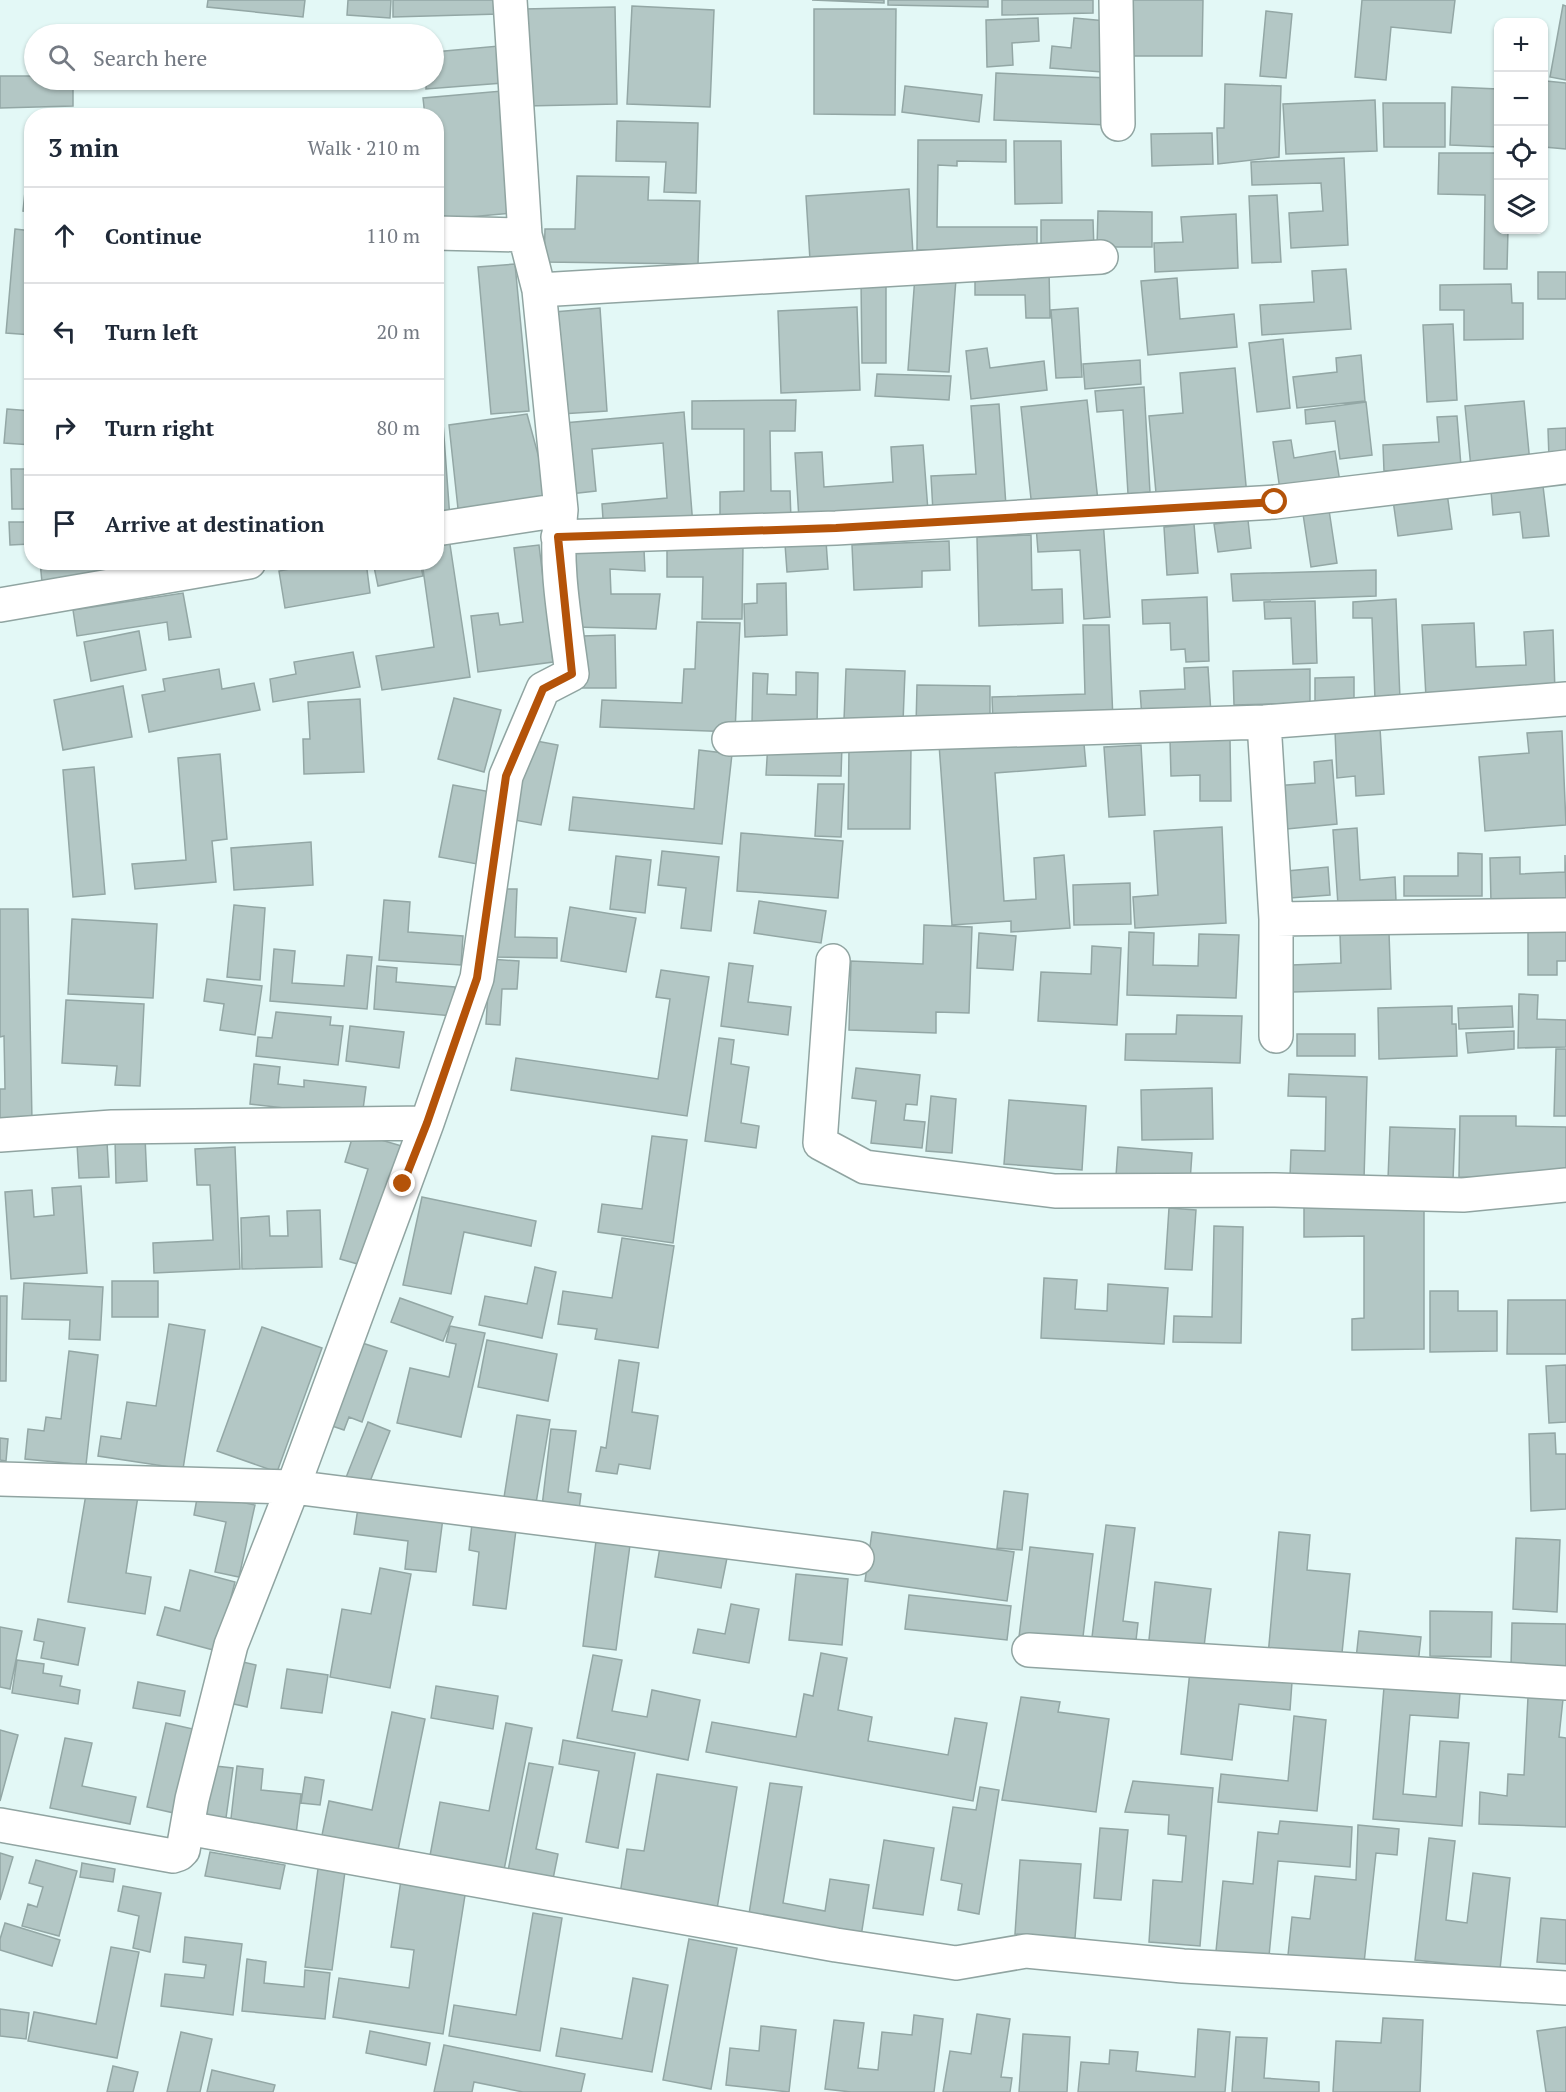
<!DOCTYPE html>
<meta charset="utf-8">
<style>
:root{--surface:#fff;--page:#f2f2f3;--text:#1f2937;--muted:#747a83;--line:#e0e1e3}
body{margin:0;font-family:"PT Serif",serif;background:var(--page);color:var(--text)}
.controls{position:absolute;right:18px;top:18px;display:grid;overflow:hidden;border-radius:12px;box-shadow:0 2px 4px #0004}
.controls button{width:54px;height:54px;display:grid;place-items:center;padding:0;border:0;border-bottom:2px solid var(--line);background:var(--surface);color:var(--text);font:30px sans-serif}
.stop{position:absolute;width:18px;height:18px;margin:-14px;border:4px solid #b45309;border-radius:50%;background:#fff}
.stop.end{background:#b45309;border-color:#fff;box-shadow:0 2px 6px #0008}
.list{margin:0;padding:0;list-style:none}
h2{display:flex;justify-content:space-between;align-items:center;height:78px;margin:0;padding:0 24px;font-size:26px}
h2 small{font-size:20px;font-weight:400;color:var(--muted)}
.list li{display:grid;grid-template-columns:39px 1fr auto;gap:18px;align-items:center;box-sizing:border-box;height:96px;padding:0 24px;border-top:2px solid var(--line)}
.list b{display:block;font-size:22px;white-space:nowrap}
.list em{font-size:20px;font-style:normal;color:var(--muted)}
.icon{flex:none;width:33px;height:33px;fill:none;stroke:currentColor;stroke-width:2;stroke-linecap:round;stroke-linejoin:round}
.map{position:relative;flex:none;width:1566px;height:2092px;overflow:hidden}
.search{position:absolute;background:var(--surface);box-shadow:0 2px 4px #0004;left:24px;top:24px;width:420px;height:66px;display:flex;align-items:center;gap:15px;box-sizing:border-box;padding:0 21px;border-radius:33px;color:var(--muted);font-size:22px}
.panel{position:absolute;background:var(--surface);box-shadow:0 2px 4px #0004;left:24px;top:108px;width:420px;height:462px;border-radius:24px}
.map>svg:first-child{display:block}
.building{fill:#b3c7c5;stroke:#93a7a5;stroke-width:1.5}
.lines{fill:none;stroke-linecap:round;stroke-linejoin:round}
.minor-casing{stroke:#90a4a1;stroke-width:36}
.minor{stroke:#fff;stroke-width:33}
.route{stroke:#b45309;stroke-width:8}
</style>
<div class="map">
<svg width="1566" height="2092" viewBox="0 0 1566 2092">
<rect width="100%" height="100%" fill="#e3f8f6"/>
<path class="building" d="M208,0h97l-2,17 -96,-10z
M348,0h43l-1,18 -43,-3z
M393,0h105l1,14 -106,3z
M812,0h72v3z
M888,0h100v7l-100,-2z
M1002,0h91v13l-91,2z
M1133,0h70l-1,56h-69z
M1362,0h93l-4,33 -60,-6 -5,53 -31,-3z
M1563,5l3,1v74l-16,-3z
M632,6l82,4 -4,97 -83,-3z
M615,7l2,97 -91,2 -2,-97z
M814,9h82l-1,106 -81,-1z
M1266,11l26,3 -6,64 -26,-2z
M1038,18l1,23 -27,2 1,22 -26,2 -1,-47z
M1074,18l32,3 -4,51 -52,-4 2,-22 19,2z
M499,46l4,37 -77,6v-9h8v-28z
M996,73l113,5 -2,47 -113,-5z
M0,76h34v4h39v26l-73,2z
M1546,81l20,2v66l-22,-2v-37z
M1225,84l56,2 -2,71 -61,7 -1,-36h7z
M905,86l77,9 -3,27 -77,-10z
M1452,87l46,2v58l-48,-2z
M502,91l11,122 -77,7v-104h-11l-2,-18z
M1375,100l2,51 -91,3 -3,-50z
M1383,103h62v44h-61z
M617,121l81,2 -2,70 -32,-1 2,-30 -50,-1z
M1212,133l1,31 -61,2 -1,-32z
M918,140h88v22l-49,-1v5l-19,-1 -1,62h100v23h-120z
M1014,141h47l1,62 -47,1z
M1439,153h59v77h10l-1,39h-23l1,-74 -47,-1z
M1344,158l4,87 -57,3 -2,-35 34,-2 -2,-28 -69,2 -1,-23z
M577,176l72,1 -1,23 52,1 -2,63 -154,-2 1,-33h30z
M26,182h6v30l-9,-1z
M909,189l4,65 -103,6 -4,-64z
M1277,195l4,67 -29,1 -3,-67z
M1098,211l54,1v35h-55z
M1236,214l2,54 -83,4 -1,-29 29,-1 -2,-25z
M1041,220h52l1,30h-53z
M15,229l17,2v104l-26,-2z
M515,264l14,147 -38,3 -13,-147z
M1346,269l5,60 -89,6 -2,-30 54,-3 -2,-31z
M1049,270l1,48h-24l-1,-23h-50v-23z
M1538,272h28v27h-28z
M915,276l41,3 -7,93 -41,-2z
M1177,278l3,41 54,-5 3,33 -89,8 -7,-74z
M886,279v84h-24l-1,-83z
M1511,284l1,19h11v36l-59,1v-30h-24v-25z
M857,307l3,83 -79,3 -3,-82z
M600,308l7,103 -46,3 -7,-102z
M1078,308l4,69 -26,1 -5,-68z
M1453,324l4,76 -30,2 -4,-77z
M1283,339l7,69 -33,4 -8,-69z
M987,348l3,20 54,-7 3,29 -76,9 -5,-48z
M1361,355l4,46 -68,7 -4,-31 44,-5 -1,-14z
M1140,360l1,24 -56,5 -2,-25z
M1235,368l12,128 -90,8 -8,-88 34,-3 -3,-40z
M877,374l74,2 -2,24 -74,-4z
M1144,387l6,105 -22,2 -5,-84 -26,2 -2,-21z
M796,400l-1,31h-25l1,60h19l1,29h-71v-28l24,-1v-62h-52v-28z
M1087,400l11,101 -66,7 -11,-101z
M1524,401l6,62 -59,5 -6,-62z
M1366,402l6,53 -32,4 -5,-38 -29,3 -1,-14z
M999,404l7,102 -73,6 -2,-36 45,-2 -5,-68z
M7,409l25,2v34l-28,-2z
M684,412l9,114 -89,8 -2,-30 65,-6 -4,-55 -71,6 4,42 -26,3 -6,-71z
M527,414l22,81 -90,23 -10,-93z
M1457,416l4,50 -77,5 -1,-26 56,-3 -2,-25z
M443,423l7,96 -14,1v-96z
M1566,428v30l-17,1 -1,-30z
M1291,440l3,18 41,-7 5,31 -60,8 -7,-48z
M923,445l5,66 -129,9 -4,-67 27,-1 2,35 69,-5 -2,-35z
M11,469h16v40h-15z
M1543,486l6,50 -26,2 -3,-26 -27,3 -2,-24z
M1447,493l5,36 -54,7 -5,-36z
M1329,510l8,53 -26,4 -8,-53z
M1103,520l7,97 -26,2 -4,-69 -42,2 -2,-27z
M1248,520l3,28 -33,4 -4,-28z
M9,522h20l1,22 -20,1z
M1194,524l4,49 -31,2 -3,-48z
M1031,535l1,55 30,-1 1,34 -84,3 -2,-89z
M449,538l21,139 -88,13 -6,-34 58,-9 -12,-85h14v-22z
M826,541l2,28 -41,3 -2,-28z
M949,541l1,29 -28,1v16l-68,3 -2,-45z
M539,545l14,117 -75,10 -7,-56 27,-3 2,12 23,-3 -9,-74z
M667,545h76l-1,74h-40l1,-42h-36z
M644,550l1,21 -35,-2 1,25h49l-4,35 -82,-2 -3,-76z
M40,562h80l1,11 -79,9z
M328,562h38l4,31 -85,15 -6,-37z
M373,562h47l3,14 -45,10z
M1376,570v26l-143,5 -2,-27z
M786,583l1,52 -42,2 -1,-33 13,-1v-19z
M183,593l8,44 -22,3 -2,-18 -90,14 -4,-26z
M1207,597l2,64 -23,1 -1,-13 -14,1 -1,-27 -27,1 -1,-24z
M1396,599l4,100 -25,1 -3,-82h-19v-16z
M1315,601l2,62 -24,1 -2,-46 -26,1 -1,-17z
M697,622l43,1 -5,109 -135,-5 2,-27 80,3 2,-34h11z
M1474,623l2,44 50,-2 -2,-33 29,-2 2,62 -129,5 -4,-72z
M1083,625h26l4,95 -120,4 -1,-27 93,-3z
M139,631l7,39 -55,11 -7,-39z
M615,635l1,53h-34v-52z
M353,652l7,35 -87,15 -3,-23 26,-5 -2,-12z
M1208,667l3,47 -69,4 -2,-27 45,-2 -1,-21z
M219,669l3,20 32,-6 6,27 -111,22 -7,-37 23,-4 -2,-12z
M846,669l59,2 -2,51 -59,-2z
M1310,669v34l-76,2 -1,-34z
M796,672l22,1 -1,52 -65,-2 1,-50 15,1 -1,20 29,1z
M1354,677v26h-39v-25z
M917,685l73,1v41l-74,-1z
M123,686l9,51 -69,13 -9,-50z
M454,698l47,12 -17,62 -46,-13z
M360,699l4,73 -60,2 -1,-35h7l-2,-37z
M1380,728l4,66 -28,2 -1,-20 -18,2 -2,-47z
M1562,731l4,94 -81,6 -6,-74 50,-4 -2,-20z
M1083,733l3,33 -91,7 9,128 32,-2 -2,-41 30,-3 6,73 -59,4v-11l-59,4 -13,-181z
M526,739l32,6 -17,80 -32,-6z
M1230,739l1,62h-31v-26l-29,1 -1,-36z
M768,743l74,2 -1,31 -75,-1z
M1141,745l4,70 -36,2 -5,-70z
M849,747l62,1 -1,81h-62z
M699,750l33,4 -10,90 -153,-14 4,-33 121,12z
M220,754l7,85 -15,2 4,41 -81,7 -3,-25 54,-4 -8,-102z
M1332,760l5,64 -60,6 -4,-44 42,-3 -1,-21z
M94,767l11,127 -32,3 -10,-127z
M818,784h26l-3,53 -26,-1z
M453,785l38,7 -14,72 -38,-7z
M1222,827l4,96 -91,5 -2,-31 25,-2 -4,-64z
M1357,828l3,52 35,-3 1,24 -58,4 -5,-75z
M741,833l102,8 -5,57 -101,-7z
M311,842l2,43 -79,5 -3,-42z
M662,851l57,6 -8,74 -30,-3 5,-40 -28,-3z
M1458,853l24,1v42h-78v-20h54z
M1565,855l1,44 -75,4 -1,-45 30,-1v17l45,-2z
M616,856l35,4 -6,53 -35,-4z
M1328,867l2,28 -40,3 -3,-27z
M1130,883l1,41 -57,1 -1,-40z
M495,889h22l-2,48 42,1v20l-64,-1z
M384,900l26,2 -2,30 55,4 -2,29 -82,-5z
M759,901l67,10 -5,32 -67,-10z
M234,905l31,3 -5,72 -33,-3z
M570,907l66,11 -10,54 -65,-11z
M0,909h28l4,212h-32v-32h5l-1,-53 -4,1z
M72,919l85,5 -4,74 -85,-4z
M924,925l48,2 -3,86 -33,-1v21l-87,-3 2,-69 72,3z
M1528,930l38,1v30h-9v14h-29z
M1129,932l25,1 -1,32 45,1 1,-32 40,1 -3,63 -109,-3z
M979,933l37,3 -3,34 -36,-2z
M1389,933l2,56 -98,3 -1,-27 49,-2 -1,-28z
M1092,946l29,2 -4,77 -79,-4 3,-49 50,2z
M274,949l21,2 -3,32 52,3 3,-31 25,2 -5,52 -97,-8z
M490,959l29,2 -2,28h-15l-2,36 -14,-1z
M729,963l24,3 -5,36 43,5 -3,28 -67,-9z
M377,966l20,2 -1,14 59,5 -2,29 -79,-7z
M661,970l48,7 -22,139 -176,-26 5,-32 142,21 12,-80 -14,-2z
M207,979l55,7 -7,49 -35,-5 4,-26 -20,-3z
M1519,994l19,1 -1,24 29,1v27l-48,1z
M66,1000l78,4 -4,82 -25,-1 2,-19 -55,-3z
M1452,1006v18h4l1,32 -78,3 -1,-51z
M1512,1006l1,21 -54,2 -1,-21z
M276,1012l55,5 -1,8 13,1 -5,39 -82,-9 2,-19 14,1z
M1177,1015l65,1 -2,47 -115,-3 1,-26h50z
M350,1026l54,6 -5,36 -53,-7z
M1514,1031v18l-46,4 -2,-20z
M1297,1034h58v22h-58z
M719,1038l15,2 -3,24 18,3 -8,56 18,3 -3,22 -51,-7z
M1556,1049h10v67h-12z
M254,1064l26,3 -2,17 26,3v-7l62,7 -4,30 -112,-13z
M856,1068l64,7 -3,30 -11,-1 -2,16 21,2 -3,26 -51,-5 5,-42 -24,-3z
M1289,1074l78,3 -3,102 -74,-2 1,-27 34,1 1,-54 -38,-1z
M1212,1088l1,51 -71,1 -1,-50z
M931,1096l25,3 -4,54 -26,-2z
M1009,1100l77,6 -4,64 -78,-6z
M1460,1116h56v10l50,1v52l-107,-2z
M1390,1127l65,2 -2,51 -65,-1z
M354,1132l51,15 -37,120 -28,-8 28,-90 -23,-7z
M652,1136l35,4 -14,103 -75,-11 4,-28 40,5z
M145,1137l2,44 -31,2 -1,-44z
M107,1142l2,35 -30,1 -2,-34z
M235,1147l5,122 -86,4 -1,-30 60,-3 -3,-55h-13l-2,-36z
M1118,1147l74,6 -2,29 -74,-6z
M81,1186l6,87 -76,6 -6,-87 27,-2 2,27 20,-2 -2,-27z
M422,1197l114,24 -5,25 -67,-14 -13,62 -48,-9z
M1424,1204v145l-72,1v-31l12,-1v-82l-60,1v-32z
M1169,1208l27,2 -4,60 -27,-1z
M320,1210l2,57 -80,2 -1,-51 28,-2 1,20h18l-1,-25z
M1214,1226l29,1 -2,116 -68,-1 1,-26 38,1z
M622,1238l52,8 -16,102 -63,-9 2,-10 -39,-5 5,-33 49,7z
M535,1267l21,5 -14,66 -63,-13 6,-29 42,8z
M1044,1278l33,2 -2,29 32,2 1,-27 60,4 -4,56 -123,-6z
M112,1281h46v36h-46z
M24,1283l79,4 -3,53 -31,-1 1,-19 -48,-1z
M1430,1291h28v20h39v40l-67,1z
M0,1296h7l-1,85h-6z
M400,1298l53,19 -10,24 -52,-19z
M1508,1300h58v54h-59z
M169,1324l36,6 -22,139 -85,-13 3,-20 20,3 6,-37 29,4z
M450,1326l35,7 -24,104 -64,-14 13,-55 39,9 7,-33 -10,-2z
M262,1327l60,21 -45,124 -60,-21z
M350,1339l37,12 -25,71 -13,-5 -5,13 -12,-4z
M487,1340l70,14 -9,47 -70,-14z
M69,1351l29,4 -12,110 -61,-6 3,-30 16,2 2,-14 15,2z
M619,1360l20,3 -7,49 26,4 -8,53 -31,-5 -2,10 -21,-3 5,-24 5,1z
M1566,1365v57l-17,1 -3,-57z
M517,1415l33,5 -16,95 -32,-5z
M368,1422l22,9 -23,58 -22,-9z
M551,1429l25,2 -8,61 13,2 -3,24 -37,-3z
M1555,1433l1,21h10v55l-35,2 -2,-77z
M0,1438l8,1 -2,22 -6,-1z
M87,1488l51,8 -12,77 25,4 -6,37 -77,-12z
M1004,1491l24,3 -6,56 -25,-2z
M198,1493l57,12 -16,72 -24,-5 11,-50 -32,-7z
M358,1508l85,10 -7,54 -31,-3 3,-28 -54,-7z
M472,1524l44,6 -10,79 -33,-4 6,-53 -10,-2z
M1106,1525l29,3 -12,93 15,2 -3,26 -44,-4z
M872,1532l142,20 -7,49 -142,-20z
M1279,1532l31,3 -3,35 43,4 -9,89 -73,-7z
M1516,1538l44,2 -3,72 -44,-3z
M596,1541l34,4 -14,105 -33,-4z
M660,1547l67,11 -6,30 -66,-11z
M1030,1547l63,7 -11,91 -63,-8z
M380,1568l31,6 -21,114 -60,-11 12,-68 29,5z
M190,1570l45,12 -18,69 -60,-16 8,-28 15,4z
M796,1574l52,5 -6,66 -53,-5z
M1155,1582l56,7 -8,66 -55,-6z
M909,1595l102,11 -4,34 -102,-11z
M731,1604l28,5 -10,54 -56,-10 5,-24 27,5z
M1430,1611l62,1 -1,45 -61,-1z
M38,1619l47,9 -7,37 -37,-7 3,-16 -10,-2z
M1512,1623l54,1v45l-55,-2z
M0,1627l22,4 -12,58 -10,-2z
M1359,1631l62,6 -3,27 -62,-5z
M821,1653l26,5 -9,52 34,7 -4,24 80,14 7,-37 32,5 -14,78 -267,-49 6,-30 84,15 8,-43 9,2z
M593,1655l29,5 -10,51 35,6 5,-27 48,10 -12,60 -111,-22z
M17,1660l27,4 -1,9 19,3 -2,10 20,4 -2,14 -66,-11z
M234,1660l22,5 -9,42 -22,-5z
M287,1669l41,6 -6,38 -41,-5z
M1190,1671l102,11 -2,28 -51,-6 -7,56 -51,-6z
M138,1682l47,9 -5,25 -47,-8z
M436,1686l62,10 -5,33 -62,-11z
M1384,1687l76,6 -2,25 -48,-3 -7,79 33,3 4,-56 29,2 -7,83 -89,-7z
M1021,1697l39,5 -2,10 51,7 -13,93 -94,-12z
M1528,1697l35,2 -4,38 7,1v89l-87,-3 1,-32 27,4 1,-22 16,1z
M392,1712l33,7 -28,136 -76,-15 8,-39 43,9z
M1294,1716l32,4 -9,91 -99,-9 3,-28 67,7z
M166,1723l27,6 -19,84 -27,-6z
M506,1723l26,5 -29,147 -74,-14 11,-59 49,9z
M0,1730l18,5 -18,66z
M65,1738l27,5 -10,43 54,11 -6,27 -80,-16z
M563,1740l72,13 -17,95 -32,-6 13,-71 -40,-7z
M529,1763l24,4 -17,82 22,5 -6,30 -45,-8z
M206,1765l27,3 -8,57 -27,-4z
M237,1766l26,3 -2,21 40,4 -5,40 -66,-7z
M657,1774l80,13 -20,122 -97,-15 7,-45 17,2z
M305,1777l19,3 -4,25 -19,-2z
M1133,1781l80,7 -13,158 -51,-4 4,-62 29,2 4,-46 -18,-2 1,-19 -44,-3z
M770,1783l32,4 -19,116 42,8 5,-32 39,6 -9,58 -111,-29z
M980,1787l19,3 -20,124 -21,-4 4,-26 -21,-4 12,-73 23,3z
M1280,1821l72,6 -2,40 -72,-6 -9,95 -53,-5 7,-70 30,3 5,-52 20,2z
M1358,1825l41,4 -2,26 -21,-2 -12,110 -76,-8 4,-38 18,2 5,-43 41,4z
M1100,1828l28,2 -7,70 -27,-2z
M1429,1838l26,3 -9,79 21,3 6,-50 37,5 -10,91 -85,-9z
M884,1840l50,8 -11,67 -50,-7z
M210,1852l75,13 -5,24 -75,-13z
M0,1853l13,4 -13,43z
M36,1860l41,11 -18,65 -37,-10 6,-22 9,3 6,-20 -14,-4z
M1020,1860l61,4 -6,74 -60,-4z
M319,1861l27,3 -14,106 -27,-3z
M82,1863l33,6 -2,13 -33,-5z
M401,1880l65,9 -23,145 -110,-17 6,-39 70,10 5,-38 -23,-3z
M123,1886l38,7 -11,59 -17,-4 6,-32 -21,-5z
M533,1913l29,5 -22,133 -91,-15 5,-31 62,10z
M1541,1918l25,2v44l-29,-2z
M5,1923l55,17 -8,26 -52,-16v-11z
M185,1937l57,7 -9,71 -72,-9 4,-32 39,4 2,-13 -23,-3z
M689,1939l48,9 -26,141 -48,-9z
M111,1947l28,5 -22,106 -89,-17 6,-29 62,12z
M247,1959l19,3 -2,21 40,4 1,-17 25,3 -5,46 -83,-8z
M633,1978l35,7 -16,87 -96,-16 5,-28 61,11z
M0,2009l29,4 -3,26 -26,-3z
M977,2014l33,5 -9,58 11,1 -2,14h-67l7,-41 21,3z
M914,2015l29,4 -9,73h-83l-26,-3 9,-69 30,3 -6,45 20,2 4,-38 30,3z
M1383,2018l40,2 -3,72h-87l3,-51 45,2z
M761,2026l35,4 -7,62 -63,-7 4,-37 29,3z
M1566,2027v65h-20l-9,-61z
M1198,2029l32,3 -5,60h-147l3,-30 28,2 1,-14 28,2 -2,19 59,6z
M370,2031l60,12 -4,22 -60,-12z
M181,2032l31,7 -12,53h-33z
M1023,2034l47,3 -3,55h-48z
M1236,2037l31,1 -3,40 55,4v10h-87z
M444,2045l141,29 -4,18h-58l-49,-10 -2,10h-38z
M113,2066l25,6 -5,20h-26z
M212,2070l63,15 -2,7h-66z"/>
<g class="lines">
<defs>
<path id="minor" d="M1116,0l2,124
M436,233l89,2
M539,290l562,-33
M436,529l125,-19
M558,537l278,-9 439,-26 291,-35
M0,605l249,-43
M1264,722l12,197v117
M729,739l535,-17 302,-23
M1276,919l290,-4
M833,961l-13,182 45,24 190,24 220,-1 188,5 103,-10
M0,1135l112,-8 315,-4
M0,1479l293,8 564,71
M1029,1650l537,33
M0,1825l173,31 6,-2 4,-4 9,-51 39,-154 62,-158 134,-364 50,-145 29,-202 37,-87 29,-15c-7,-54 -18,-110 -11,-164l-22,-220 -14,-55 -15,-235
M187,1828l649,117 120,18 70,-12 157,15 383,22"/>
</defs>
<use href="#minor" class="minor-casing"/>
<use href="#minor" class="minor"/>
</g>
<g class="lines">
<path class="route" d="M403,1184l24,-61 50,-145 29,-202 37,-87 29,-15 -14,-137 278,-9 439,-26"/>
</g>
</svg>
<div class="controls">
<button>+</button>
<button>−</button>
<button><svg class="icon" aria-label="locate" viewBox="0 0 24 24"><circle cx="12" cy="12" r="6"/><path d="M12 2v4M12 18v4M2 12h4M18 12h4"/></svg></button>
<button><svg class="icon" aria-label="layers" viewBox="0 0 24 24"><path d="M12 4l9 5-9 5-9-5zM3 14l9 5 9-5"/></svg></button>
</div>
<div class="stop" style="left:1275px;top:502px"></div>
<div class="stop end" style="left:403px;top:1184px"></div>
<div class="search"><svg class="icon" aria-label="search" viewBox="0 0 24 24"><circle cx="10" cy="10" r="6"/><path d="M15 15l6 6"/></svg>Search here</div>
<section class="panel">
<h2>3 min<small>Walk · 210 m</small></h2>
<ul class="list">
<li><svg class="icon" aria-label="ahead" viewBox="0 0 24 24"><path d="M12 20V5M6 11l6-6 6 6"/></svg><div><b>Continue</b></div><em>110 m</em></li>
<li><svg class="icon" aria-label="left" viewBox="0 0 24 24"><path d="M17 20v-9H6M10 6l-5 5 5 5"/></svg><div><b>Turn left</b></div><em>20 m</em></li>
<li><svg class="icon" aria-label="right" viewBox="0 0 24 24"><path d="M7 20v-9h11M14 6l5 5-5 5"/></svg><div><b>Turn right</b></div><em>80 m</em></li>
<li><svg class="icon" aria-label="arrive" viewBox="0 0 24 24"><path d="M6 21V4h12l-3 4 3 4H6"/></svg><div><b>Arrive at destination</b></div></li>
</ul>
</section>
</div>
